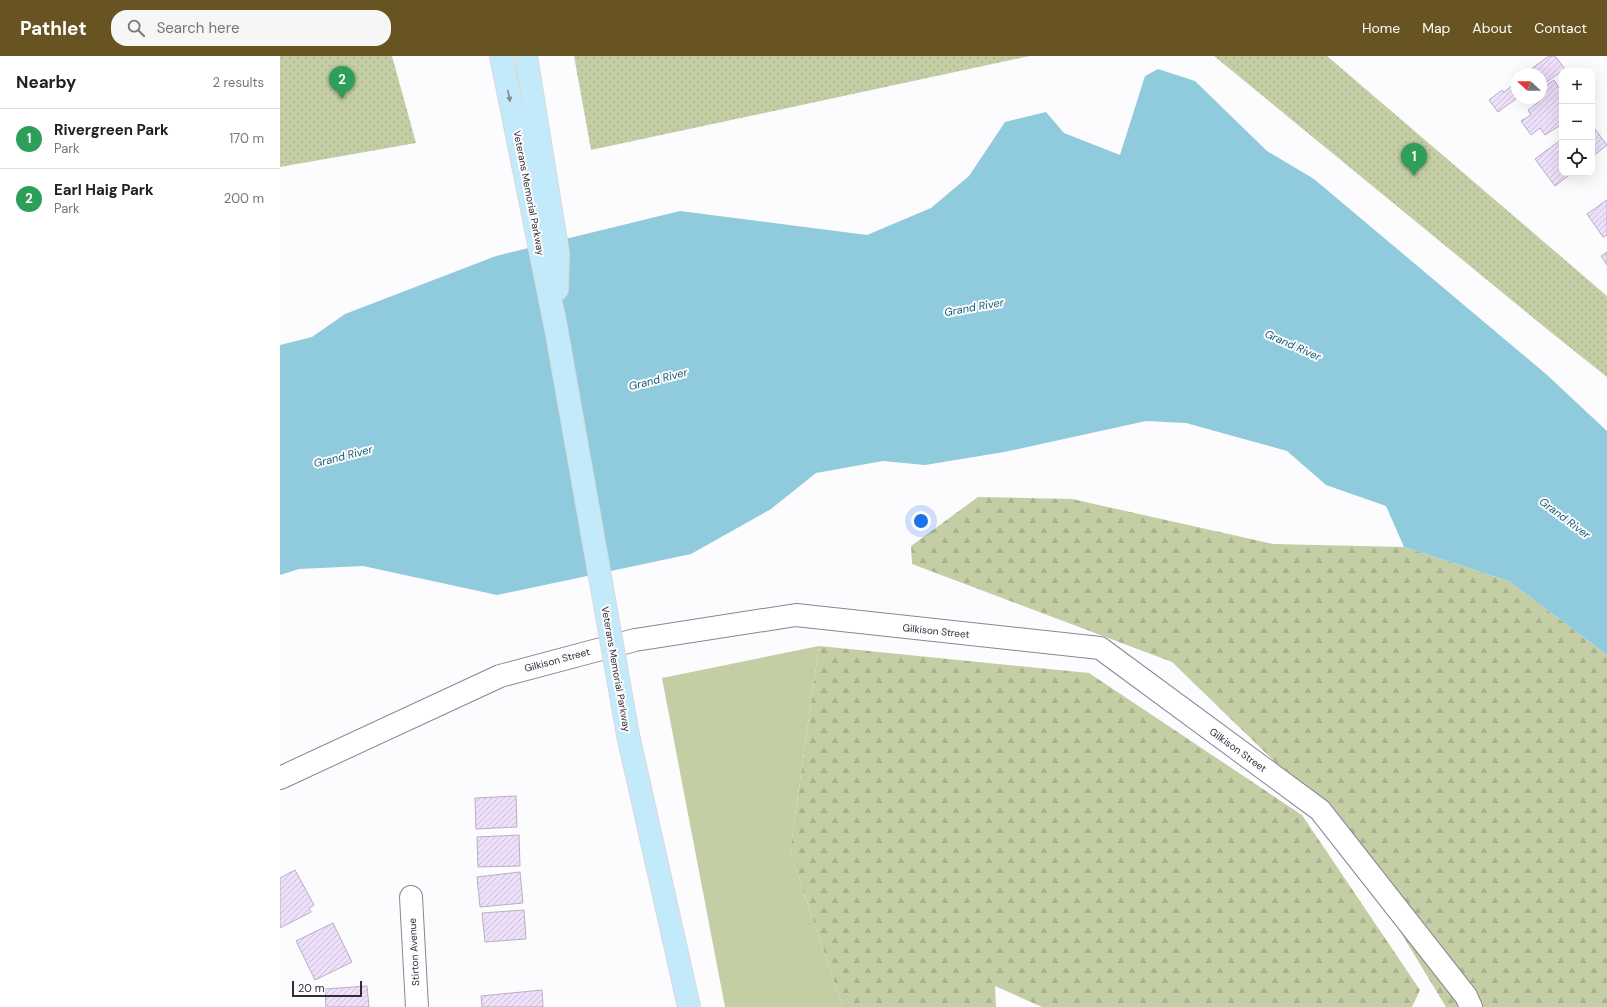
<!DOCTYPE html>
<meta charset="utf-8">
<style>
:root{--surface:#fff;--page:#f6f6f6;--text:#202124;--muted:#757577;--line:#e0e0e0;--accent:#675422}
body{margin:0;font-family:"DM Sans",sans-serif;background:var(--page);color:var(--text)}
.controls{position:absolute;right:12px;top:12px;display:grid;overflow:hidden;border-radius:8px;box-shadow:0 4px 16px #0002}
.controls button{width:36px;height:36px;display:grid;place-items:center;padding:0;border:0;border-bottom:1px solid var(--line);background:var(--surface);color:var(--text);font:20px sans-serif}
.compass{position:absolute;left:1231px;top:12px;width:36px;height:36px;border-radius:50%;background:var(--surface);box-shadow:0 4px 16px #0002;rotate:291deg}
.scale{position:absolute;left:12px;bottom:10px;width:70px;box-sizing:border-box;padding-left:4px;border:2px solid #302d33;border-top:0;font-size:11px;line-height:14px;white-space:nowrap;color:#302d33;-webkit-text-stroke:3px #fcfbfe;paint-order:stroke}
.you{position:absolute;left:641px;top:465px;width:14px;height:14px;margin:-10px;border:3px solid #fff;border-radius:50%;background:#1a73e8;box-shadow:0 0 0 6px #1a73e833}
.badge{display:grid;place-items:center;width:26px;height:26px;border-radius:50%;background:var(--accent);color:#fff;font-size:13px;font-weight:700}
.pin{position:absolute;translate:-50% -33px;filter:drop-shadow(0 1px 2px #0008)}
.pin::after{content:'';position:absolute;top:21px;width:14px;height:12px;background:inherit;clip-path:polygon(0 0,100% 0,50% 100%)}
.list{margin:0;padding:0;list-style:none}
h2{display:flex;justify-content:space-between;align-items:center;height:52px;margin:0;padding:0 16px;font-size:17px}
h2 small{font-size:13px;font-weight:400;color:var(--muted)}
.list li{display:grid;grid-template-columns:26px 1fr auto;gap:12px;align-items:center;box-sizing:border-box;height:60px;padding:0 16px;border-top:1px solid var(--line)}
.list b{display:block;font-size:15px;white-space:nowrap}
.list p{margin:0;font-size:13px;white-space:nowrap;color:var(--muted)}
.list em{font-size:13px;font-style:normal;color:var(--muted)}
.icon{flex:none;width:22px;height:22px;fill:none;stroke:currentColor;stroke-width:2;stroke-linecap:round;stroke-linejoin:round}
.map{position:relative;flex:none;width:1327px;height:951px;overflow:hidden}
header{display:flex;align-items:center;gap:24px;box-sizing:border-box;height:56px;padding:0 20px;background:var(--accent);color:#fff}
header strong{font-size:19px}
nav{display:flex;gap:22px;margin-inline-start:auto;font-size:14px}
.search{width:280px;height:36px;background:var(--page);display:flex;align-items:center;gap:10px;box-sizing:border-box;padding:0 14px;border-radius:16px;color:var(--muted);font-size:15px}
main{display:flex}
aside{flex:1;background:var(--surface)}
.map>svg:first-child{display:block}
.grass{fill:#c4cea5}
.forest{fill:url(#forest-firs)}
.park{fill:url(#park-dots)}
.water{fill:#90cadd}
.building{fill:url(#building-hatch);stroke:#b8afc0}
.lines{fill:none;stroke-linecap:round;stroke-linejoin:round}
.minor-casing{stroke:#8c8494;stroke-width:24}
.major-casing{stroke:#dad9da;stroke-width:24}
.minor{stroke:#fff;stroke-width:22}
.major{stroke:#c2eafa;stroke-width:22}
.major-bridge-casing{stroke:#dad9da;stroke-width:24;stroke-linecap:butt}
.major-bridge{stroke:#c2eafa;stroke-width:22}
.oneway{fill:#798c96}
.labels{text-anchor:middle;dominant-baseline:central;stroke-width:4;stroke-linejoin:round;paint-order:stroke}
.street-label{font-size:10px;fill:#302d33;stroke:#fcfbfe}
.water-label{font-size:11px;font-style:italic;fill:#156075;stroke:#fcfbfe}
</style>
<header>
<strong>Pathlet</strong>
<div class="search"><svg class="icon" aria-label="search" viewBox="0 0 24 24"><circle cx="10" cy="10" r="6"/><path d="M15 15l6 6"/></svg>Search here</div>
<nav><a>Home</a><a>Map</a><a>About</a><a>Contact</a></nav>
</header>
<main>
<aside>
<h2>Nearby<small>2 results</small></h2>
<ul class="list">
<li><span class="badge" style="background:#2e9e5b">1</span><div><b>Rivergreen Park</b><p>Park</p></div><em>170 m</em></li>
<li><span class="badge" style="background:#2e9e5b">2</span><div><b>Earl Haig Park</b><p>Park</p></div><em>200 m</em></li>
</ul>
</aside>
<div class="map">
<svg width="1327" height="951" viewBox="0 0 1327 951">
<defs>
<pattern id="forest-firs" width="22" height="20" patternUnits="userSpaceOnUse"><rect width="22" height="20" fill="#c4cea5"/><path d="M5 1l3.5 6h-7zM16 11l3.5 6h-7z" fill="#a9b18e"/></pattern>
<pattern id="park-dots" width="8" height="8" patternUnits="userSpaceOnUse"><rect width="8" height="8" fill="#c4cea5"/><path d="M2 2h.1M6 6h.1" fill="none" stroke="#a9b18e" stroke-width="1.8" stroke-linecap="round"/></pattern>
<pattern id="building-hatch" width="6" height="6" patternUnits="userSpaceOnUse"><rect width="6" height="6" fill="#eee0fb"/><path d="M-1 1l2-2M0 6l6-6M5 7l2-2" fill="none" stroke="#ccc0d8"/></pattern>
</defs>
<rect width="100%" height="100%" fill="#fcfbfe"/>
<path class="grass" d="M539,590l-29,206 53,155h-118l-63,-329z"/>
<path class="forest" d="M698,441l94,2 201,45 131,3 105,34 98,74v352h-161l-74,-122 -98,-124 -102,-99 -260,-98 -1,-18z
M539,590l270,27 213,142 118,175 -8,17h-370l-47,-21 1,21h-153l-53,-155z"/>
<path class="park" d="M0,0h112l24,87 -136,24z
M294,0h456l-439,94z
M934,0h113l280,240v81l-59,-47z"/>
<path class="water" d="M878,13l37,12 72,70 47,28 232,195 61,57v224l-98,-74 -105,-34 -18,-41 -60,-21 -39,-34 -101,-28 -40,-2 -142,31 -79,13 -42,-4 -67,12 -45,36 -80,45 -194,41 -134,-29 -64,3 -19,6v-230l32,-8 33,-23 151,-58 184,-45 187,24 64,-27 38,-32 36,-54 41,-10 18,21 56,22 25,-79z"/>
<path class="building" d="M1269,0h6l10,13 -24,17v-12h-17z
M1237,24v18l-19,14 -9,-12 13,-10 2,2 9,-7 -1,-2z
M1274,24l5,8 3,-2v38l-17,11 -5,-7 -9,7 -10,-14 10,-6 -3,-5 12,-9 -3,-3h4v-9z
M1312,69l15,20 -15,12z
M1282,83v34h10l-17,13 -20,-27z
M1327,144v35l-4,2 -16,-23z
M1327,196v13l-6,-9z
M236,740l1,31 -41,2 -1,-31z
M239,779l1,31 -42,1 -1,-30z
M15,814l19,35 -5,3 2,4 -31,16v-50z
M240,816l3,31 -43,4 -3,-30z
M244,854l2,29 -41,3 -3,-29z
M53,867l19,39 -37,18 -19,-39z
M87,930l2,21h-43l-1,-18z
M262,934l1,17h-61l-1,-11z"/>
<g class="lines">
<defs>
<path id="minor" d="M0,722l220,-102 135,-36 161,-25 304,33 220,162 146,186 5,11
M131,841l6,110"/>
<path id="major" d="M221,0l55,272
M246,0l32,198 -1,35
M348,679l61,272"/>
</defs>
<use href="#minor" class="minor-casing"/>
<use href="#major" class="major-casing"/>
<use href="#minor" class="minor"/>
<use href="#major" class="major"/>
<defs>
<path id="major-bridge" d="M276,272l72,407"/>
</defs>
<use href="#major-bridge" class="major-bridge-casing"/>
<use href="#major-bridge" class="major-bridge"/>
</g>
<defs><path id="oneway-solid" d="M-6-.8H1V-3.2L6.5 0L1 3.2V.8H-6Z"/></defs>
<use class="oneway" href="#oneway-solid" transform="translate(229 40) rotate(79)"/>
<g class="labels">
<g class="street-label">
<text transform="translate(249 137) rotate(79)">Veterans Memorial Parkway</text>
<text transform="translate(656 575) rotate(6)">Gilkison Street</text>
<text transform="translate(277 604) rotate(-15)">Gilkison Street</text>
<text transform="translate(336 613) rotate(80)">Veterans Memorial Parkway</text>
<text transform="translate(958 694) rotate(36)">Gilkison Street</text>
<text transform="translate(134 896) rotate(-93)">Stirton Avenue</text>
</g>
<g class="water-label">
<text transform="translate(694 251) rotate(-10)">Grand River</text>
<text transform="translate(1013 289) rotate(24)">Grand River</text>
<text transform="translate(378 323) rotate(-14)">Grand River</text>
<text transform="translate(63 400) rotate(-14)">Grand River</text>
<text transform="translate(1285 462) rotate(37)">Grand River</text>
</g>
</g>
</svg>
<div class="controls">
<button>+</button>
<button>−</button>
<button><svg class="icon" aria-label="locate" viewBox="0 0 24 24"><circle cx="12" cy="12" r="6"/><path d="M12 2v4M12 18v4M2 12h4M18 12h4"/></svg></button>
</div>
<svg class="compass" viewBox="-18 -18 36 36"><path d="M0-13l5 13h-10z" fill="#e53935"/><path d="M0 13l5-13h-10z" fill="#757577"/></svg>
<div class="scale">20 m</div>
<div class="you"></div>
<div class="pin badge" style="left:1134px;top:120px;background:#2e9e5b">1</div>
<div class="pin badge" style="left:62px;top:43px;background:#2e9e5b">2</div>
</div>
</main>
